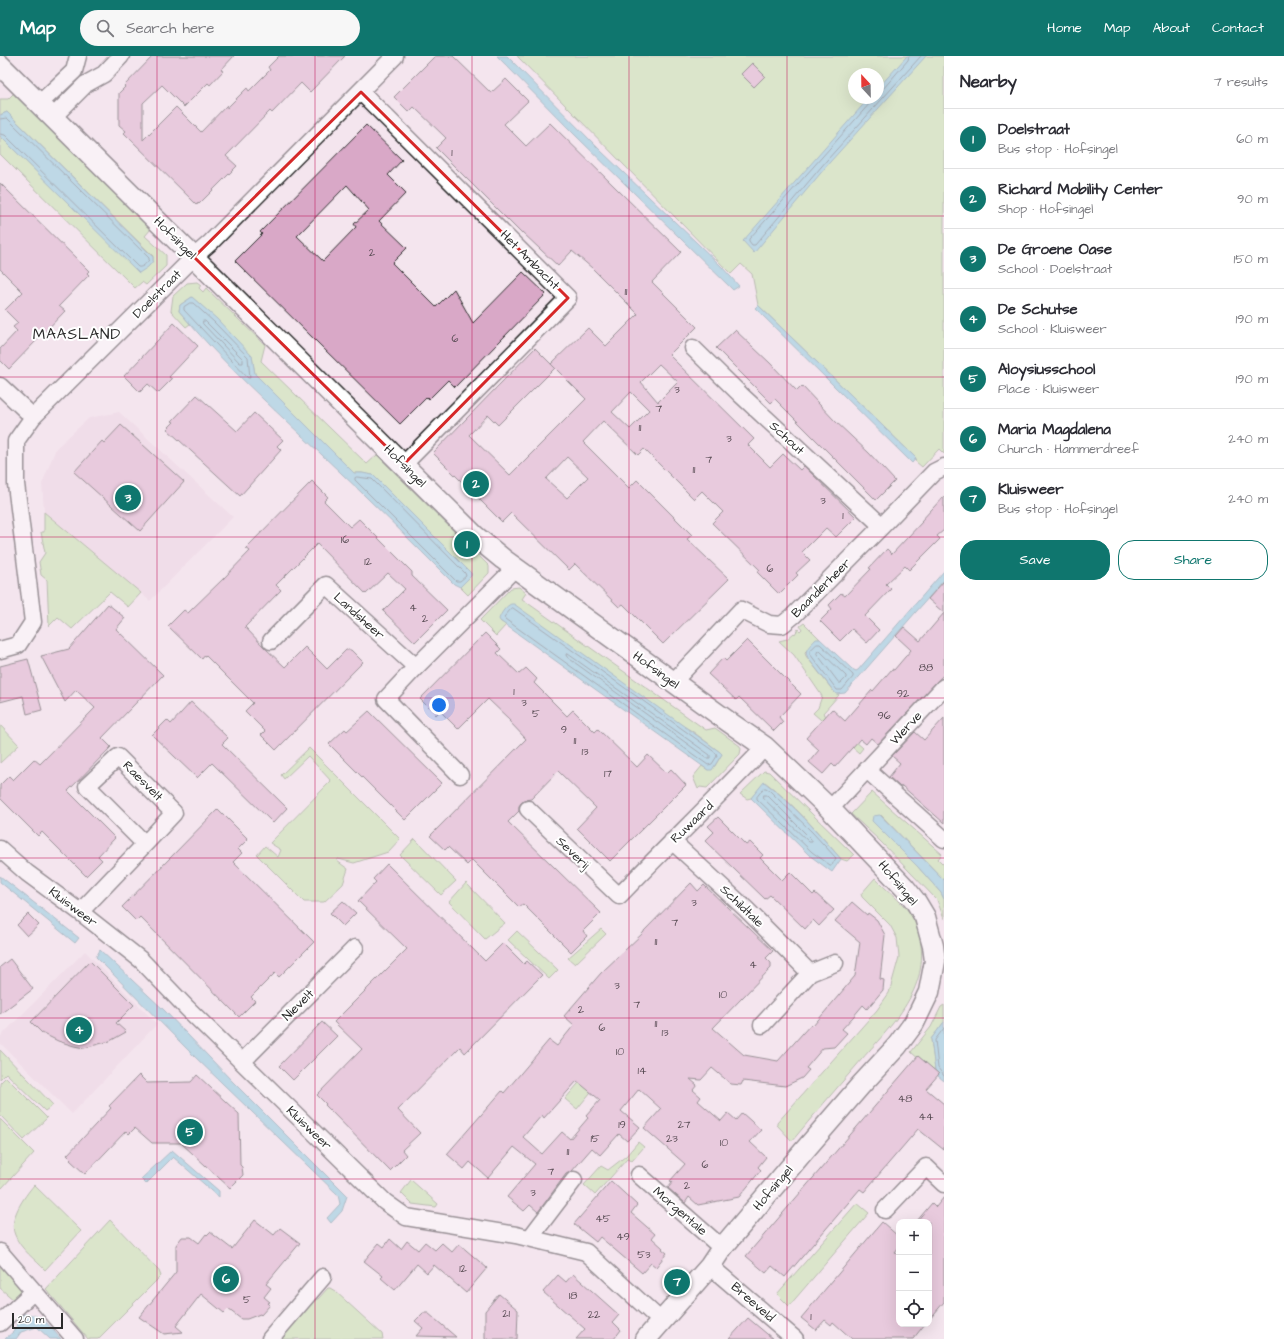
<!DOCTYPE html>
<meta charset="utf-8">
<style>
:root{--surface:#fff;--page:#f7f7f7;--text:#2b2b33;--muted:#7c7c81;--line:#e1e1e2;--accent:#0f766e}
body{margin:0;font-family:"Architects Daughter",sans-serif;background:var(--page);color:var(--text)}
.controls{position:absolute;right:12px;bottom:12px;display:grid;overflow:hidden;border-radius:8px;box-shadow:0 4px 16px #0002}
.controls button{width:36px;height:36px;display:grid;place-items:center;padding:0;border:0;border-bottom:1px solid var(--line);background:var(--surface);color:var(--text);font:20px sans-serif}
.compass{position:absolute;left:848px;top:12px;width:36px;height:36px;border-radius:50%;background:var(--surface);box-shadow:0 4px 16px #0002;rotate:338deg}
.scale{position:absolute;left:12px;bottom:10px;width:51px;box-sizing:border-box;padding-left:4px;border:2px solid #2b2b2b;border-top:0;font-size:11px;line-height:14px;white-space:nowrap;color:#2b2b2b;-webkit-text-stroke:3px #fff;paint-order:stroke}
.you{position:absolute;left:439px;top:649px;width:14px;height:14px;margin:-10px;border:3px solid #fff;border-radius:50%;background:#1a73e8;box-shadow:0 0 0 6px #1a73e833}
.badge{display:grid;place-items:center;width:26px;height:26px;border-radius:50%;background:var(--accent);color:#fff;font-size:13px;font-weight:700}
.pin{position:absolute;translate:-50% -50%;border:2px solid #fff;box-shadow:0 1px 4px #0006}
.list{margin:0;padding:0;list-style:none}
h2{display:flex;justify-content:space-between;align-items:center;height:52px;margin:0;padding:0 16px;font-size:17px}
h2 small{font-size:13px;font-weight:400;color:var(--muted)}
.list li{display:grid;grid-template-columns:26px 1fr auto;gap:12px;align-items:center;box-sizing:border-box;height:60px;padding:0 16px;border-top:1px solid var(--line)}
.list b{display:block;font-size:15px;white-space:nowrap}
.list p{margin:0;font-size:13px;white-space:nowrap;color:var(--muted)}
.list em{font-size:13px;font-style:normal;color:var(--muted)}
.actions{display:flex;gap:8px;padding:12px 16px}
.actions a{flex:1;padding:9px 0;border:1px solid var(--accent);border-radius:16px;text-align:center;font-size:14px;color:var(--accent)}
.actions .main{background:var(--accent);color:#fff}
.icon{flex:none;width:22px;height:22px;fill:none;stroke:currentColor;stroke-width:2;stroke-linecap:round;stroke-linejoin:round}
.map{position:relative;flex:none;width:944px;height:1283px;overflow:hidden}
header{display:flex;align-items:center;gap:24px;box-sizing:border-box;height:56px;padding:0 20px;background:var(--accent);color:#fff}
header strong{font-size:19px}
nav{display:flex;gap:22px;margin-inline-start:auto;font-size:14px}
.search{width:280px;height:36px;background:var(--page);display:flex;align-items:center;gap:10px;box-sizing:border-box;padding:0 14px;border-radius:22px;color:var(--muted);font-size:15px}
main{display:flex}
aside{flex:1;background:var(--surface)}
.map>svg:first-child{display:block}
.built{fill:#ecd3e2}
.green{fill:#bce5a1;stroke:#748866;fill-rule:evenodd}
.water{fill:#7cc7db;stroke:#5c8995}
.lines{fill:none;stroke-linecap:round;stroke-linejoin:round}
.shore{stroke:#4b6971;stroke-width:1}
.building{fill:#d9a8c7;stroke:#2b2b2b;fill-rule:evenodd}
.minor-casing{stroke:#2b2b2b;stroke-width:19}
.tertiary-casing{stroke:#2b2b2b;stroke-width:23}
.minor{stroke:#fff;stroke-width:16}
.tertiary{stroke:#fff;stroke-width:20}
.marked{fill:none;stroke:#d62828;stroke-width:3;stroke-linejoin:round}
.grid{fill:none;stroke:#c2185b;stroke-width:1;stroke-opacity:0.55}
.labels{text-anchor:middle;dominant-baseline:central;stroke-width:4;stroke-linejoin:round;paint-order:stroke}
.number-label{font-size:11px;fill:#564a52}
.street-label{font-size:13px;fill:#2b2b2b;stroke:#fff}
.quarter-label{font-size:15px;letter-spacing:1px;fill:#2b2b2b;stroke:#fff}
</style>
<header>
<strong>Map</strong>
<div class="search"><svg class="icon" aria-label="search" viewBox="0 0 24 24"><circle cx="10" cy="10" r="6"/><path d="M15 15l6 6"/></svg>Search here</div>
<nav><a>Home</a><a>Map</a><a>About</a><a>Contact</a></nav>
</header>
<main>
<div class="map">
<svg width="944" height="1283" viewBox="0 0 944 1283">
<rect width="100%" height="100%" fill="#f4e5ee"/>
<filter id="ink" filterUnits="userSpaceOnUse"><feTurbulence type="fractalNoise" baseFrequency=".025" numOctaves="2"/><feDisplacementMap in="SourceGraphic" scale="8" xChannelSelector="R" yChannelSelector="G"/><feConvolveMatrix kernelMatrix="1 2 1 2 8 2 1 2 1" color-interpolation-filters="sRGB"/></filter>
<g filter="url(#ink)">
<path class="built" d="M119,356l114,105 -83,84 -106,-89 -2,-28 14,-36 33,-30z
M85,895l72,73 -85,90 -72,-71v-6z"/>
<path class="green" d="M517,0h427v398l-5,-5 -17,18 -7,-6 1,-3 -158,-153 -6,-31 -11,-10 -10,10zM854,18h24v24h-24z
M15,36l119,116 17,21 -6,7 21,19v11l-20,19 -4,-3 -7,6 -135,-134v-18l42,41 106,90 5,-6v-5l-146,-144 -7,3v-16h8z
M197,226l4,3 -2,3 4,4 3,-4 59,57 -4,16 106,103 10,-9 112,111v7l-21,22 -8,-8 11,-11v-3l-98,-98 -11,-2h-8l-99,-99 -3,-18 -60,-59 -12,8 -1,6 11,13 -4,3 -15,-16 2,-15 14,-13z
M44,456l97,81 -13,14 -18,-15 -38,37 -14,-12 -9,9 -2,-46 -6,-5 -2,-13 6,-9 -4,-21h3z
M519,531l7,6 -4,6 184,131 9,-2 25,18 1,3 -1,5 -33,34 -7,-1 -2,2 -5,-12 9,-11 6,4 7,-4 7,-12 -2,-2 -28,-21 -192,-110 6,4 -10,11 -16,-16 31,-32z
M804,567l16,16h-2l-13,13 1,4 28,36 5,3 -16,18 40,35 -4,5 -46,-40 5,-5 4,-12 -28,-41 -15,-14 8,-2 7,-6 1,1 3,-5 2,2 2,-2 -2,-3z
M0,669l19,20 -19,18z
M309,692l91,91 -12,13 -34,11 -16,-4 -1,2 11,8 -5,15 -19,18h-20l-47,-47 8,-9 13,11 3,-7 -11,-7 61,-62 -23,-25 -24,23 -3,-4z
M764,715l5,1 85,83 -7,6 -6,-2c-23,-27 -48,-56 -76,-77l-14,16 -4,1 -7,-5z
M872,736l70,62 -4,5 6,6v15l-63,-65 37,52 23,26 3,6v20l-7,-19 -57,-59 -29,-27z
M415,783l41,42 -15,14 -41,-40z
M875,822c10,11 26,23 35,35 4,6 7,15 9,22 14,55 -32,94 -63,131 -22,25 -43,50 -64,75l-15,-16v-2l100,-113 12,-17 10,-36 -2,-19 -7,-13 -28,-28 -1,-3z
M466,827l39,40 -20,16 -36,-37z
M601,873l5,5 -31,30 -7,-6z
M517,875l41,39 -9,9 -41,-39z
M944,949v17l-13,17 4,31 -4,-2 -1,1 -19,-17 20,-25 10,-20z
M0,994l53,55 -8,6 -39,-38 -6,6z
M6,1021l41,41 -23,22 -24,-25v-32z
M584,1021l11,10 -18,22 -12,-10z
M0,1063l34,34 -32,35 -2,-2z
M638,1086l6,5 -12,14 -5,-2 -32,36 -11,-10 17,-19 7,4 18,-14z
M411,1124l27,24 -2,3 -24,-3 -11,-11z
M34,1129l47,46 -36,39c-9,-10 -25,-21 -30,-35 -7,-16 9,-38 19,-50z
M857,1147l12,10 -80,93 -12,-12z
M110,1164l49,51 2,5 -63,63h-10l-42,-50z
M0,1202l21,30 -1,5 -5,8 -15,-13z
M328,1232h2l5,3 47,43 1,5h-104l34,-40h5z"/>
<path class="water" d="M497,0h10l93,94 121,116 18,20 -6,4 -159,-156z
M907,0h19l-96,106 -76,91 -11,-12 126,-143h9v-10z
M7,56l146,145v4l-5,6 -9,6 -139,-137v-21z
M192,241l25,22 35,37 3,18 99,99h8l11,2 98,98v3l-11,11 -6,-3c-43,-43 -87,-87 -132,-129 -49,-47 -100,-92 -143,-144l1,-6z
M758,249l158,153 -4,5 -157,-155z
M944,515v9l-99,113 -9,1 -28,-36c-5,-9 3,-13 8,-19h4l32,30 4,2 2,-1z
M511,548h3l206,148 2,2 -10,16h-4l-208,-149 -1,-2c2,-6 7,-13 12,-15z
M764,726c29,21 54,51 77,77l-9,13 -23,-17 -58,-57z
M880,759l64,65v19l-3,-6 -23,-26 -46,-46 1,-5z
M0,820l79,62 -4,5 -75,-61z
M100,894l64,60 68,71 115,115 -5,15 -11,12 -4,-5 13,-14 -2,-9 -145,-140 -97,-98z
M944,966v59l-7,-6 2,-1 -4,-4 -4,-31z
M172,1094l47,41v6l-46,-40 -27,27 -5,-5z
M24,1258c20,1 24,11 37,25h-11l-13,-12 -16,5 -5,7h-11l8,-7z"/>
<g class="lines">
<path class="shore" d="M878,34l5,-1 25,-29 1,-4
M872,42l-1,4 -122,137v2l3,4h3l72,-85 94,-104
M0,63l7,-1 142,140v2c-3,3 -6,8 -11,7l-133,-132 -5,-1
M190,247h3l21,19 34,35 2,21h-2l-64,-68v-3z
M203,265h2l38,38v4h-3l-37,-39z
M357,421l15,2 93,94 1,3 -6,5h-4l-101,-101v-2z
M513,552l203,145 1,3 -5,8 -4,1 -203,-146 -1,-2 7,-8z
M817,588h3l33,31v2l-11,13h-5l-27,-36v-3z
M818,595h2l26,25v2l-5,5h-2l-22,-29z
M568,598l142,101v3h-3l-140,-101 -1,-2z
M764,732h2l4,3 42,41 24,26 -4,7h-2l-18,-13 -55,-53v-2z
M764,739h3l45,45v2h-3l-45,-43z
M944,972l-9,12 3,28 6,8"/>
</g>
<path class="building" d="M153,0h81l-13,14 2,1 -13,14 -2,-2 -24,24 -22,-22 -19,18v37l33,-33 25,25 26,-27v3l20,-20 2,3 21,-21 -2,-3 11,-11h66l-35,36 -9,-9 -29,30 -2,-2 -44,45 11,10 -38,38 -1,-1 -1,2 -73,-72 2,-2 -7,-6v-32l6,-6 -1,-1z
M435,0h18l38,37 15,-14 22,22 -24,23 22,22 24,-23 131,129 -29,30 45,45 -28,28 85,84 -6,6 22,22 13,-13 17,16 4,-4 52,51 -20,20 -10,-9 -24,24 8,8 -14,13 2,2 -19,19 -22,-22 3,-2 -48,-47 11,-11 -21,-21 -8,8 -50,-50 -6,6 -35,-34 -20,21 46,46 8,-8 55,55 -5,4 42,40 -66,65 -40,-40 -4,3 -44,-43 -6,6 -58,-57 -9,9 -69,-69 102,-105 20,20 -57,57 -10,-10 -19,20 41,40 76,-76 -35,-35 37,-36 18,18 32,-32 -46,-46 -20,-17 -14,15 -36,-34 -1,1 -85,-85 10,-10 -32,-31 -5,5 -15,-15zM659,308l19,18 -20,20 -17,-20zM631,336l18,18 -19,19 -18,-17zM567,401l21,20 -21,21 -21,-19z
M752,7l13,13 -11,11 -13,-13z
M366,69l36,35 -14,15 18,18 -27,28 28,27 -15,15 44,44 18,-18 19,34 50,-51 23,22 -91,93 -7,-7 -19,19 -2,-2 -27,27 -165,-163 27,-27 -2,-2zM347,129l22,25 -15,14 2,3 -33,34 -26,-25z
M0,127l89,88 -2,2 2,2 -30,31 6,5 -56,58 -9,-9v-11l17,-18 -4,-4 5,-4 -13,-13 18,-18 -23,-23z
M174,267l24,23 -29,31 3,2 -14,14 -10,-9 -8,8 -16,-16z
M735,274l35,33 27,28 5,-5 33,35 34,32 26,28 -19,19 -101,-101 -4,4 -55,-55z
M197,339l40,36 17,-18 29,27 -6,6 4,4 -41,46 -73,-67 7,-7 -2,-1z
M121,369l63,57 -44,49 -66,-59 28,-31 2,2z
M312,425l16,16 -4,4 26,26 9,-8 53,53v4l35,34 -32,32 -32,-31 22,-22 -17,-16 -22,21 -49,-50 -41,41 5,5 -36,37 19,20 21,20 20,-20 22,22 19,-19h5l12,12 -87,88 -15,-15 4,-4 -20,-20 8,-8 -48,-48 -3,4 -34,-33 16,-16 4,3 36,-35 26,-27 -4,-3z
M944,440v34l-7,6 3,3 -31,31 -4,-4 -19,18 5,5 -26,27 14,14 -12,13 -15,-14 -12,12 -20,-20 12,-12 -3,-4 12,-12 4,3 26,-27 -2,-1 18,-19 5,5 30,-32 -1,-1z
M944,525v93l-66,70 -7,-6 -5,6 -6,-5 -25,28 -3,-3 -9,10 -14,-12 10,-12 -13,-12 26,-29 13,12 27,-31 1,1 19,-22 2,1 17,-20 -15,-14 8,-9 16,14 24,-28 -16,-14z
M108,548l17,14 -9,11 47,46 -61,63 9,9 -43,44 47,47 -17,18 4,4 -16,16 -44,-44 -4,4 -38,-38v-13l9,-9 4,4 21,-21 6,5 55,-56 -19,-18 -11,12 -24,-46 28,-7z
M485,577l16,16 -4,4 22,21 7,-6 11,11 -3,4 33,33 6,-6 22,22 3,-3 39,38 11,-12 19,18 4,-4 15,16 -76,76 -33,-33 19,-20 -38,-37 -27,28 -6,1 -4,3 -2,3v5l-11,11 93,91 -18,18 4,5 -16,16 -48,-48 -4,3 -47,-47 -5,5 -19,-18 -3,3 -15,-14 96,-97 -17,-18 1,-1 -22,-21 -30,30 -18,-18 -4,4 -16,-16z
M747,584l54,54 -22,23 4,5 -9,9 -35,-34 -3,3 -28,-26 15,-16 3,3z
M28,603l14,51 -15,4 -4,-18 -23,6v-36z
M191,646l37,36 -6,6 65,64 -14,15 -61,-60 -15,15 -45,-43 15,-15 4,4z
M369,655l73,72 -37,37 -76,-76 16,-15 2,2z
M944,662v105l-42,-37 -2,1 -11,-10 11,-14 -8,-7 23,-24 9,8z
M218,753l30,30 -10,10 4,4 -9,9 81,80 -35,35 -4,-4 -24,24 4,4 -16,16 -99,-100 -4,4 -14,-14z
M718,761l28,28 4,-3 13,13 -3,3 22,22 8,-8 23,23 2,-2 19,17 -15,16 -6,-6 -8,9 -35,-34 -5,4 -60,-58 9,-9 -6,-6z
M387,808l98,97 18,-18 21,21 3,-3 15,14 -77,78 -5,-6 -62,63 22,23 -18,17 4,5 -16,16 -65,-66 1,-1 -9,-9 45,-46 -28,-27 73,-73 -49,-48 18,-19 -3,-3z
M691,827l7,8 6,-6 69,66 -7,7 5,5v5l-58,60 31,27 34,6 33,-37 2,2 42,-50 5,-34 -25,-21 17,-19 15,13 1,-2 9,7 8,15 -5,44 4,1 -1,10 -16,19 -4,-4 -10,12 -11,12 5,4 -13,14 -11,1 -17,20 3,2 -7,8 -17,8 -42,-5 -2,4 -10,-1 -19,-16 -11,12 -11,-1 7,6 -4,5 8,7 -3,4 23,20 7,-8 8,7 6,-7 19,17 -11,12 16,15 -8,10 3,3 -22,27 -41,8 -9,-8 -4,6 -17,-15 5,-6 -3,-1 15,-17 -41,-36 17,-19 -22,-20 -18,22 19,16 -13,14 -8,-7 -19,21 -8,-7 -20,23 -6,3 -28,38 -8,-7 -6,6 -17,-14 28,-33 -21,-17 -26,31 -18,-16 -6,7 -17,-15 55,-63 2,2 45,-53 8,6 17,-21 -10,-9 37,-43 43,-41v-1zM577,1025l23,19 -14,16 2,2 -18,21 -8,-7 -20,22 -19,-17 19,-22 2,3z
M343,845l13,12 -13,13 -13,-13z
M28,858l11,11 -12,11 -10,-11z
M10,903l23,30 -33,25v-47z
M90,905l44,44 -18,18 10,9 -16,9 -26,7 -10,-2 -16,-5 -16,-8 -11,-11z
M322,966l15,14 -44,44 -14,-14z
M918,1000l21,18 -13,15 18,15v46l-26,-21 -54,63 -4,-3 -75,88 -13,-11 -6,7 -20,-17z
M139,1019l8,8 44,-1 6,-7 42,39 1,51 2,2 1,8 -13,13 -49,-45h-29l-17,-15 -6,6 -3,-3 -41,43 -15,-14 1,-1 -4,-4 44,-47 -2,-2z
M611,1125l26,24 -6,8 24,21 -3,4 11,10 -1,1 5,4 -11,14 -5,-4 -9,10 -42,-36 -4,5 -22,-18z
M944,1141v105l-15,18v-98h-13l16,-19 4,4z
M255,1164l19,15 6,-7 20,15 -34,41 5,4 -7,9 6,5 -2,1 2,2 -9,10 -1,-1 -13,5h-6l-13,-10 -4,4 -23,-19 -25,32 7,6 -19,2 -25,-17 37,-45v-27l6,-8h9l8,6 7,-9 1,1 3,-3 22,17z
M882,1166l17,15v10l-4,5 4,3v69h26l-12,15h-61l-19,-17 -2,3 -6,-5 -9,10 -15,-12z
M390,1183l11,10 6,-8 11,9 7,-8 10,8 7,-7 10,9 7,-8 28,24 -21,25 -32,-28 -7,8 -10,-9 -22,26 -14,-12 2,-2 -19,-15 15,-18 5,4z
M573,1218l46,41 -6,7 8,8 -7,9h-38l9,-10 -42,-37 15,-17 8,7z
M499,1238l19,16 -1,29h-32v-28z
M423,1257h5l28,24 -40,-1 7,-8 -8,-7z
M748,1262l25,21h-44z"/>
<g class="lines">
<defs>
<path id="minor" d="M361,36l207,206 -164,166
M39,48l35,-33 4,-15
M53,61l33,-33 18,-10 17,-18
M693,292l48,47 141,131
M0,330l33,31
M271,585l55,-56 90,82
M0,594l18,-5 15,-23 -17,-138v-43l17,-24 161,-160 17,-15 184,-186
M673,626l68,-72 28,14 13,1 11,-9 89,-90 52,-54 10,-5
M118,701l56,56 -29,31 -58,-58z
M867,714l77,69
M460,719l-74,-76 30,-32 99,-99
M528,753l91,87c48,-50 98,-98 146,-149
M830,753l114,-122
M672,785l74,68 64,64
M0,793l27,24 53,39 61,48 46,48 198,194 21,15 110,18 70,17 75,69
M80,856l65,-68
M762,969l48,-52 25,-10
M242,1006l113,-114
M639,1119l83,73
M885,1154l41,-43 18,17
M530,1182l44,-58
M0,1196l75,87
M710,1210l85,73
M0,1267l34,-32
M270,1283l53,-62"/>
<path id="tertiary" d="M0,9l475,471 28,23 226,163 36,25 17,16 48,46 75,79 11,14 9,15 8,29 2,15 -6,31 -15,31 -17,23 -37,40 -57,66 -81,96 -12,18 -64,73"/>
</defs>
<use href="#minor" class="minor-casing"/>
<use href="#tertiary" class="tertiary-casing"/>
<use href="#minor" class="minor"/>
<use href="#tertiary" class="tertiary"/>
</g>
</g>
<path d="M0 0H944V1283H0ZM361,36l207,206 -164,166 -210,-207z" fill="#f4e5ee" fill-opacity=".55" fill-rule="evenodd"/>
<path class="marked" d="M361,36l207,206 -164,166 -210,-207z"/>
<path class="grid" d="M157,0v1283M315,0v1283M472,0v1283M629,0v1283M787,0v1283M0,160h944M0,321h944M0,481h944M0,642h944M0,802h944M0,962h944M0,1123h944"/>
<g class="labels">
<g class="number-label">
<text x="452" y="96">1</text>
<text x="372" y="196">2</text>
<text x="626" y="235">11</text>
<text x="455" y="282">6</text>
<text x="677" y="333">3</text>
<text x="659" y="352">7</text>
<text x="640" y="371">11</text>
<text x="729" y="382">3</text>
<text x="709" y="403">7</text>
<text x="694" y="413">11</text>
<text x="823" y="444">3</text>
<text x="843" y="459">1</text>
<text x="345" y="483">16</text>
<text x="368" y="505">12</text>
<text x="770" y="512">6</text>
<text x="413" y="551">4</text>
<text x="425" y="562">2</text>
<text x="926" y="611">88</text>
<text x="514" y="635">1</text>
<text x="903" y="637">92</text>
<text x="524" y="646">3</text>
<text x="536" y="657">5</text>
<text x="884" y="659">96</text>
<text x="564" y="673">9</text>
<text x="575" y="684">11</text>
<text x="585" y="695">13</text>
<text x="608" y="717">17</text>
<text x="694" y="846">3</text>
<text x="675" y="866">7</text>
<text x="656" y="885">11</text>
<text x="753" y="908">4</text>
<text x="617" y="929">3</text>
<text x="723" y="938">10</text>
<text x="637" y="948">7</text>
<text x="581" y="953">2</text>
<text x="656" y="967">11</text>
<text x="602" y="971">6</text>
<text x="665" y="976">13</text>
<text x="620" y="995">10</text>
<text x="642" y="1014">14</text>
<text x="905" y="1042">48</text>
<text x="926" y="1060">44</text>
<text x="622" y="1068">19</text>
<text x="684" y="1068">27</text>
<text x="595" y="1082">15</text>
<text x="672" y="1082">23</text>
<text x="724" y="1086">10</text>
<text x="568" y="1095">11</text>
<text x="705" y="1108">6</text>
<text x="551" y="1115">7</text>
<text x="687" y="1129">2</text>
<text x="533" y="1136">3</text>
<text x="603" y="1162">45</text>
<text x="623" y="1180">49</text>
<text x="644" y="1198">53</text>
<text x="463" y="1212">12</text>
<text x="573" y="1239">18</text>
<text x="247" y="1243">5</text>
<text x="506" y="1257">21</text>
<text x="594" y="1258">22</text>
<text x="811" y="1260">1</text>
</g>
<g class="street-label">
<text transform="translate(175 182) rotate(45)">Hofsingel</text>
<text transform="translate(530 204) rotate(45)">Het Ambacht</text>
<text transform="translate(157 238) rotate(-45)">Doelstraat</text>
<text transform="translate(787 382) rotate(43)">Schout</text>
<text transform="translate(405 410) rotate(45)">Hofsingel</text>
<text transform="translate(821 532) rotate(-45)">Baanderheer</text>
<text transform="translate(359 560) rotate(42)">Landsheer</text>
<text transform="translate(656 614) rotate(36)">Hofsingel</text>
<text transform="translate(906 672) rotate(-47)">Werve</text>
<text transform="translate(143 725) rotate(45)">Raesvelt</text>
<text transform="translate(692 766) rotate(-44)">Ruwaard</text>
<text transform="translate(573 797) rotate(44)">Severij</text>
<text transform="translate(898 827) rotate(50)">Hofsingel</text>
<text transform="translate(742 850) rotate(44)">Schildtale</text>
<text transform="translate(73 851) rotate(37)">Kluisweer</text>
<text transform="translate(298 949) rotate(-45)">Nievelt</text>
<text transform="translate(309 1072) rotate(44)">Kluisweer</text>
<text transform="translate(773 1132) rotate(-50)">Hofsingel</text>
<text transform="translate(680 1155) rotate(41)">Morgentale</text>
<text transform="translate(753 1246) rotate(41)">Breeveld</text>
</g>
<g class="quarter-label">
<text x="77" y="278">MAASLAND</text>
</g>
</g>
</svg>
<div class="controls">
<button>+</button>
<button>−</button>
<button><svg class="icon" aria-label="locate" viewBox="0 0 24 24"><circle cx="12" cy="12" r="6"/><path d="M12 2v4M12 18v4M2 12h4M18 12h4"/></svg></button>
</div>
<svg class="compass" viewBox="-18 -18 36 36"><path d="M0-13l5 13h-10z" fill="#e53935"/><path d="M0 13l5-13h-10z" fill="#7c7c81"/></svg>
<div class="scale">20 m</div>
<div class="you"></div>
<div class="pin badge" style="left:467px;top:488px">1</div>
<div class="pin badge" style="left:476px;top:428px">2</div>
<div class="pin badge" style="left:128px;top:442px">3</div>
<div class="pin badge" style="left:79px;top:974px">4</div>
<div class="pin badge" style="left:190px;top:1076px">5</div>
<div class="pin badge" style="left:226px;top:1223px">6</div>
<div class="pin badge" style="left:677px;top:1226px">7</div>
</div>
<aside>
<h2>Nearby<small>7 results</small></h2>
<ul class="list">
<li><span class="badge">1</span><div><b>Doelstraat</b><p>Bus stop · Hofsingel</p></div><em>60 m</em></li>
<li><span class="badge">2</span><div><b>Richard Mobility Center</b><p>Shop · Hofsingel</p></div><em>90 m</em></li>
<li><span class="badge">3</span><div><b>De Groene Oase</b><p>School · Doelstraat</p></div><em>150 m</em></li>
<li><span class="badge">4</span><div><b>De Schutse</b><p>School · Kluisweer</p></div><em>190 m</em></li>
<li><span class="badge">5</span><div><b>Aloysiusschool</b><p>Place · Kluisweer</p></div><em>190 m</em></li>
<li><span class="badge">6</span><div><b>Maria Magdalena</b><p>Church · Hammerdreef</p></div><em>240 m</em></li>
<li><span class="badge">7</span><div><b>Kluisweer</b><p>Bus stop · Hofsingel</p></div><em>240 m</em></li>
</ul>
<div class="actions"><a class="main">Save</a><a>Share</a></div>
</aside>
</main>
